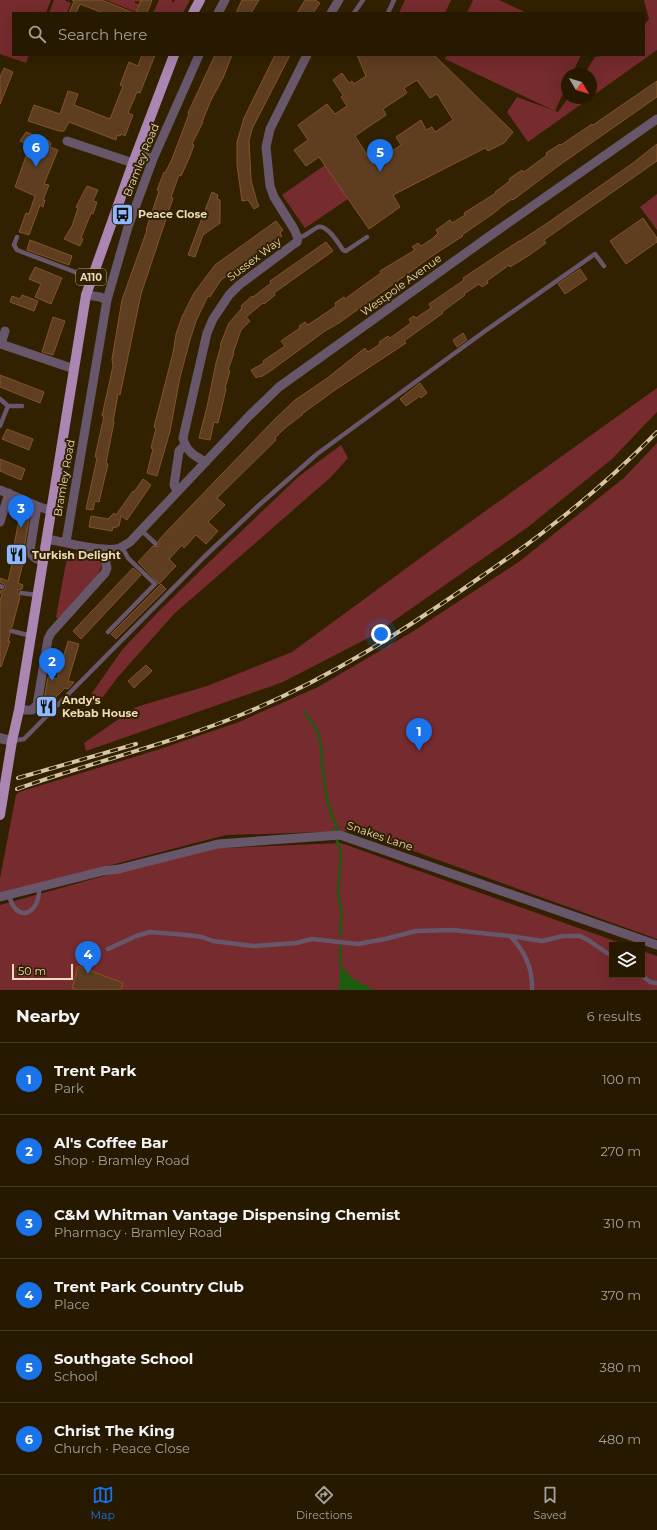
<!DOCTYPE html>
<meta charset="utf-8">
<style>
:root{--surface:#261900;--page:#2e220a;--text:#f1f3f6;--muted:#a4a099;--line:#423822;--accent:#1a73e8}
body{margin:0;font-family:Montserrat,sans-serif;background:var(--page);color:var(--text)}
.controls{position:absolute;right:12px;bottom:12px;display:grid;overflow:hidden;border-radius:0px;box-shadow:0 4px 16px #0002}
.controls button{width:36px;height:36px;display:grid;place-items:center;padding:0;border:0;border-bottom:1px solid var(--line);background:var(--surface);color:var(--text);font:20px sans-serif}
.compass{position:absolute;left:561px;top:68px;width:36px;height:36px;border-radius:50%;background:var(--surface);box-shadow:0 4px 16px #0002;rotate:128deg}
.scale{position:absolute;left:12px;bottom:10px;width:61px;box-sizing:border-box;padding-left:4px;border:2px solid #eddbbc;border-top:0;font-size:11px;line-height:14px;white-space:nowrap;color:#eddbbc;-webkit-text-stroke:3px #322100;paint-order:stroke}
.you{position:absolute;left:381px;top:634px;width:14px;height:14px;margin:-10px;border:3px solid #fff;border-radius:50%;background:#1a73e8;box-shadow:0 0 0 6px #1a73e833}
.badge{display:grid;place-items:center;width:26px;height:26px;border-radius:50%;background:var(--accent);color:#fff;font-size:13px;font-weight:700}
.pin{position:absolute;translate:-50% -33px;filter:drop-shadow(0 1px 2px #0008)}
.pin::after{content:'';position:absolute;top:21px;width:14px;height:12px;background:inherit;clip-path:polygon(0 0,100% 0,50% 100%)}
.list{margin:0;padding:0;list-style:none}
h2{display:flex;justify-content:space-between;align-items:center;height:52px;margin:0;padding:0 16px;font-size:17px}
h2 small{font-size:13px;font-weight:400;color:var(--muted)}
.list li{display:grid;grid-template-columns:26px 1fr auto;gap:12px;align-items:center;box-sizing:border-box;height:72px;padding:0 16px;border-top:1px solid var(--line)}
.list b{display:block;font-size:15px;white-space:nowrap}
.list p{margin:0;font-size:13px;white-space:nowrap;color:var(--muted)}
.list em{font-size:13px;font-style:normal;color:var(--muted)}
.icon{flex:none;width:22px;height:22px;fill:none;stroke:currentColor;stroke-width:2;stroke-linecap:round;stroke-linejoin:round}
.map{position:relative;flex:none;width:657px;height:990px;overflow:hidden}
.search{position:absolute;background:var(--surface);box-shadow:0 4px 16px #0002;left:12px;right:12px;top:12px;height:44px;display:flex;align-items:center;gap:10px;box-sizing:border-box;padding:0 14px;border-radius:0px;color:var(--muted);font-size:15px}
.sheet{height:484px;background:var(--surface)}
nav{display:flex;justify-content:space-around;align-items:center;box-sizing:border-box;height:56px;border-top:1px solid var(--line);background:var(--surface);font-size:11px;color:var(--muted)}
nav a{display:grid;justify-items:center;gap:2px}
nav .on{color:var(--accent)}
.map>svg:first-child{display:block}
.green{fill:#762b2e}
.water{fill:#1b5c0f}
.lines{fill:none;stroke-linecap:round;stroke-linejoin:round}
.stream{stroke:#1b5c0f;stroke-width:2.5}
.building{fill:#5e3d20;stroke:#855425;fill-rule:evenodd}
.service{stroke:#68566b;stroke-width:4.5}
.minor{stroke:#68566b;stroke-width:9}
.tertiary{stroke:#68566b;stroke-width:10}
.primary{stroke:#ab86b2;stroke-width:10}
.rail-casing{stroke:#d7c5a6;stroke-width:4}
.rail{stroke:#322100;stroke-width:2.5;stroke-dasharray:8;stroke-linecap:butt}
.labels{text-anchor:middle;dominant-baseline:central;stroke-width:4;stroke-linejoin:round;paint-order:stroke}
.shield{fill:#322100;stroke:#b5a384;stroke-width:1}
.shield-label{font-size:10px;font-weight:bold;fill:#eddbbc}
.street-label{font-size:11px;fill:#eddbbc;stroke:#322100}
.poi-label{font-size:11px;font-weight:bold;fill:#eddbbc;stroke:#322100;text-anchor:start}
</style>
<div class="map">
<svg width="657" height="990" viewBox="0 0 657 990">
<rect width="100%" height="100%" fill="#322100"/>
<path class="green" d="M0,0h51l-5,13h-33v42h16l-3,8 -26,-9z
M54,0h10l7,3 -4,10h-18z
M106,0h35l-1,2 -5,-1v2l4,1 -1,4 11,5h-11z
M159,0h13l1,3 2,-3h15l-7,13h-30z
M405,0h46l-6,13h-46z
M473,0h26l28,13h-60z
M644,0h13v50l-66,47v-23h-7l11,-17 12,-2h37v-30l5,-6z
M447,55h134l-9,19h-5v11l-12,26 -110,-52z
M517,97l41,15 10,-14h22l-62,44 -21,-30z
M325,165l23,34 -43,29 -23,-33z
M657,194v36l-17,-23z
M657,388v24l-45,47 -84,68 -156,109 -89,46 -197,69 -2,-8 52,-36 71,-21 85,-34 146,-107z
M657,443v496l-299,-108 -132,4 -226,59v-16l16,-83 3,-3 138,-42 82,-28 79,-35 94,-55 108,-71 105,-84z
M341,445l7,13 -17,19 -156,136 -58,65 -20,27 -7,-1 2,-11 30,-43 35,-37 46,-45 95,-91z
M68,552l31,6 3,8 -5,10 -39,43 -2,-2z
M341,843l285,102h-14v30h30v-24l15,5v34h-657v-85l218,-61 6,4z"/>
<path class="water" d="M340,965l13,14 21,11h-35z"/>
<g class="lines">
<path class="stream" d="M305,712c4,8 12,15 14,24 2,7 2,16 3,24 2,26 5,49 17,72
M333,830l8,21 -3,44 4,19 -2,9 1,13
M340,965l1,-20"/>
</g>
<path class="building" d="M72,0h30l32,13h-31l-23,-9 -4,9h-7l5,-12z
M141,0h11l-5,13h-11z
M242,0h17l-8,13h-15z
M305,0h10l5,3 -7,10h-16z
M142,55h13l-15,38 -3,-1 -9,21 5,2 -8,21 -4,-2 -1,2 -3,-1 -1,5 -47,-18 -5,9h-5l-31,-10 6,-16 26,9 8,-23 10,3 -4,11 36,14 13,-33 -3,-1 9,-23 9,4z
M215,55h17l-9,23 -12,22 -9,22h1l-11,22 2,1 -4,11 -9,20 -2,-1 -8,22 2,1 -32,96 -21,101 -2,-1 -5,28h1l-8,41 2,1 -9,38 -4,-1 -2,9 -7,-1 11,-51 -2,-1 9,-41h-2l11,-50 -1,-7 10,-59 25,-70h-1l13,-39 -2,-1 7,-18 1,1 7,-14 17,-45 -1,-1z
M275,55h15l-38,74 -3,12 2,39 6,22 2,4 -5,3 -6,-9 -6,1 -5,-36v-23l7,-24z
M357,55h77l79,77 -9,11 -16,8 -3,-3 -92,47 7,12 -31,22 -50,-72 -13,9 -12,-16 14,-10 -10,-15 29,-21 8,10 12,-8 -6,-9 2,-2 -10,-15 9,-7 7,10 3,-2 2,3 12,-8zM417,80l13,18 7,-4 16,26 -18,12 -3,-5 -6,3 -5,-10 -25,17 5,8 -28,19 -18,-28 31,-21 -3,-6 24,-16 -3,-5z
M4,68l9,4 -13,32v-27z
M657,81v16l-96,67 -48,36 -1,-1 -11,8 -7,6 -32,22 1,1 -28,18 -96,69 -14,8 -56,41 -8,5 -1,-1 -4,2 -5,-8 13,-7 -1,-2 22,-15 -4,-5 19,-13 -1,-2 6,-4 3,3 28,-19 -1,-3 9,-6 1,2 19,-14 17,-12 -1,-2 35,-21 -3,-3 6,-4 3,3 11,-7 6,-6 -2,-3 14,-10 2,3 13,-8 -1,-2 32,-20 -1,-1 15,-11 -1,-2 7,-5 6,-4 2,2 23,-17 -1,-2 14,-9 1,1 31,-21 1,1z
M26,132l23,9 2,3 -1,3 8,3 -14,34 5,1 -6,15h2l-2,7 -3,-2 -11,30 -10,-3 7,-19 3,1 6,-18 -20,-9 15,-42 -10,-4z
M657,144v17l-113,79 2,3 -15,11 -21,13 -1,-2 -22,16 1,2 -6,4 -3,-3 -15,10 1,1 -23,17 1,1 -39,28 2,2 -71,47 -33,24v1l-17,13 -10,10 1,2 -59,58 8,7 -17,17 10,9 -12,13 -10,-9 -12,13 -2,-3 -13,14 7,7 -17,18 -21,-22 15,-16 5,1 2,-3 -2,-3 9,-10 107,-111 21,-20 31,-21 39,-31 3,4 12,-8 -1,-2 9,-6 2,2 21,-15 -2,-4 5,-3 2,2 15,-10 -2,-4 35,-24 -1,-2 56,-37h1l26,-17 87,-61z
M87,186l11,4 -5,11 4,1 -4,12 -2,-1 -10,25 2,1 -3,7 -16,-7 8,-13 6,-18 -2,-1z
M212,192l6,3 -1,4 3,1v23l-17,12 -8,22 -7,-2z
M643,218l14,20v4l-31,22 -16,-23z
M276,221l7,9 -3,3 2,3 -54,39 -7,5 -11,17 -2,-1 -12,25 -6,19 -10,37 -10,54 -13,45 -10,-3 6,-24 -2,-1 5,-20 -2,-1 19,-74 3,-19 6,-17 12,-24 21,-28z
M30,240l42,16 -3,9 -42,-15z
M326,242l7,9 -59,42 1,2 -11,9 -1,-1 -17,14 4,4 -9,9 -8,23h1l-6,17 2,1 -5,17 1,1 -8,34 -4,-1 -4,18 -11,-2 8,-31 9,-44 5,-17 -1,-1 9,-22 13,-15 -1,-2 11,-10 1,1 18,-14 -1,-2z
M35,267l27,11 -11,26 -16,-7 6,-13 -12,-5z
M580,269l7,10 -22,15 -7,-10z
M22,295l16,6 -4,10 -24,-9 2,-6 8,3z
M53,317l12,4 -12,34 -11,-3z
M463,333l4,7 -10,7 -4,-7z
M0,375l44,17 -4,11 -40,-16z
M420,383l7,10 -6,5 -1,-2 -14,10 -6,-7z
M7,429l26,10 -4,11 -27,-11z
M0,459l25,10 -4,11 -21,-9z
M143,479l8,6 -24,35 -6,-4 -2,10h-2l-1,2 -3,-1 -1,4 -23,-4 2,-11 17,3 6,-6 2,2 17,-24 1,1z
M21,509l9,4 -6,36 1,6 -7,28 5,2 -1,4 -3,1 -2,2 3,5 -8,30 -3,3 1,4 -2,7h2l-9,26 -1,-1v-65l2,-7 -2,-1v-2l4,-1 2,-3 -2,-3 -4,-2v-4l8,3 6,-25h-2z
M133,568l8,7 -60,64 -8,-8z
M161,584l5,5 -50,50 -5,-5z
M68,641l11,3 -11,37 6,1 -6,7 -3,-1 -13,13 3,1 -14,14 7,-39 9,2z
M146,665l6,6 -18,17 -6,-7z
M78,966l45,17 -2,7h-44l-5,-2z"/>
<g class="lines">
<path class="service" d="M354,13l9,-13
M388,13l6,-13
M17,237l-3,8 3,5 74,28
M298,238c9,-2 13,-8 20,-11 9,-3 21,17 25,23l3,1 21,-14
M0,399l8,7 -8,20
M8,406h14
M141,530l15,14
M0,586l2,1
M21,593l16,2
M12,631l19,5
M108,632l47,-48 -27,-26 -6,-11
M12,741l12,-2 180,-182 54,-51 59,-52 168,-123 110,-77 9,12
M9,895c7,29 31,20 30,-7
M510,936c15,15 23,32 22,54
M108,949l28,-13 14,-4 37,3 15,2 11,4 40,5 43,-3 16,-4 46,5 27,-5 31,-8 36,-1 58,6 32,5 21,-5h17l8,4 19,13 5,2
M641,975l9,7 7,1"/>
<path class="minor" d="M218,13l7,-13
M331,13l8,-13
M67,141l66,22
M137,152l16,7
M86,295l14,2 7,3
M5,331l-4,13 73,25
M206,462c-12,-6 -20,-11 -23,-24l24,-105 6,-14 16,-24 10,-10 55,-41 3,-2 1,-4 -4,-9 -20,-32 -4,-11 -4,-39 4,-18 37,-74
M0,490l37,16 15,5
M177,491l-3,-6 5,-34 6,-6
M37,506l-7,44c2,8 6,9 13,11
M0,522l9,-29
M47,539c16,3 55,13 69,10 5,-1 9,-4 14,-7l119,-126 30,-29 212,-152 166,-116
M66,542l41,-242 21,-73 25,-68 46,-104
M19,710h13l5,-5 11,-66 3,-6 54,-60 2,-5 -4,-19
M0,897l103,-26 16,-2 99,-25 122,-9 317,110"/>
<path class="tertiary" d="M0,738l12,3"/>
<path class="primary" d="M193,13l7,-13
M0,815l12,-74 7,-31 67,-415 47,-132 41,-108"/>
<defs>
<path id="rail" d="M18,778l118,-34
M17,789c75,-27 153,-45 226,-75 87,-36 162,-84 239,-138 23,-16 47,-32 69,-50 38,-29 73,-60 106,-94"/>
</defs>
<use href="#rail" class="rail-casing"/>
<use href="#rail" class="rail"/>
</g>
<defs>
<symbol id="bus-square" viewBox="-11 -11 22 22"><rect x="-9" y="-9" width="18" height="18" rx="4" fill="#90b8fd" stroke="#322100"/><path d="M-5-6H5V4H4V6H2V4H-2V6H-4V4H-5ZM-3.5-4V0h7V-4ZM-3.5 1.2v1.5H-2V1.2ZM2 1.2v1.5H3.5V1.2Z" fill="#111"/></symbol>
<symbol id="restaurant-square" viewBox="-11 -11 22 22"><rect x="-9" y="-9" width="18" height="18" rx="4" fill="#90b8fd" stroke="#322100"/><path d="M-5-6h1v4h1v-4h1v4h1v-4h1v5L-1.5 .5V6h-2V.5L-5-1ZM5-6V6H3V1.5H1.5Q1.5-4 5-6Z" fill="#111"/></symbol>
</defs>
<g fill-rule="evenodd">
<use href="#bus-square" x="110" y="202" width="25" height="25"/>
<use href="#restaurant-square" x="4" y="542" width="25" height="25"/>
<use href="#restaurant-square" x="34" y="694" width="25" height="25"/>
</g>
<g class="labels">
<rect class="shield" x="76" y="269" width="30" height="16" rx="3"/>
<g class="shield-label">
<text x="91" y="277">A110</text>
</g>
<g class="street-label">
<text transform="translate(141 160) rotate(-68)">Bramley Road</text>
<text transform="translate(254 259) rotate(-37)">Sussex Way</text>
<text transform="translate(401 285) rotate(-36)">Westpole Avenue</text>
<text transform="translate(64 478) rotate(-80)">Bramley Road</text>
<text transform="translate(380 836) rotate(19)">Snakes Lane</text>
</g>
<g class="poi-label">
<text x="138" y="214">Peace Close</text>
<text x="32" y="555">Turkish Delight</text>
<text x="62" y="700">Andy's<tspan x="62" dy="13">Kebab House</tspan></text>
</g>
</g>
</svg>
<div class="controls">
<button><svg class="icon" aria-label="layers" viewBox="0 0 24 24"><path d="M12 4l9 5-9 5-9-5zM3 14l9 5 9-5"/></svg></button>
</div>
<svg class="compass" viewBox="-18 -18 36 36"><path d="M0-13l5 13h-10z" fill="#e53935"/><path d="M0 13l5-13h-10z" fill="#a4a099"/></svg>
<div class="scale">50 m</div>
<div class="you"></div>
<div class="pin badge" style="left:419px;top:751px">1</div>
<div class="pin badge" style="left:52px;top:681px">2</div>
<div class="pin badge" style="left:21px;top:528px">3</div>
<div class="pin badge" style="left:88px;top:974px">4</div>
<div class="pin badge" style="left:380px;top:172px">5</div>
<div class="pin badge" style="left:36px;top:167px">6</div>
<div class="search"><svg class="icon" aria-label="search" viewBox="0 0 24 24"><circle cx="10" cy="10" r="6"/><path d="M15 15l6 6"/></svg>Search here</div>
</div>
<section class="sheet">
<h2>Nearby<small>6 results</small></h2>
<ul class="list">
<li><span class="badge">1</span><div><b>Trent Park</b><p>Park</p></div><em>100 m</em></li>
<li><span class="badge">2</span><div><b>Al's Coffee Bar</b><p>Shop · Bramley Road</p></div><em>270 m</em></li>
<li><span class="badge">3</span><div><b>C&amp;M Whitman Vantage Dispensing Chemist</b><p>Pharmacy · Bramley Road</p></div><em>310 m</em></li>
<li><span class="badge">4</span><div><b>Trent Park Country Club</b><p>Place</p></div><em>370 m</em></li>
<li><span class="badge">5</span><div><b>Southgate School</b><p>School</p></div><em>380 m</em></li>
<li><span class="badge">6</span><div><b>Christ The King</b><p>Church · Peace Close</p></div><em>480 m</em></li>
</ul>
</section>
<nav>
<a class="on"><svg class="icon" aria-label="map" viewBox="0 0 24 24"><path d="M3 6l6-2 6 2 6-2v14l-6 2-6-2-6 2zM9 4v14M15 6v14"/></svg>Map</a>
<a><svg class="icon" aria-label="directions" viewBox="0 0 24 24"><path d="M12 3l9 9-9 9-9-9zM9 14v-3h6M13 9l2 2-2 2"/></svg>Directions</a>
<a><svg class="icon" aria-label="saved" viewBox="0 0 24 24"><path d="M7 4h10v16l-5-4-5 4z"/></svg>Saved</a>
</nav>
